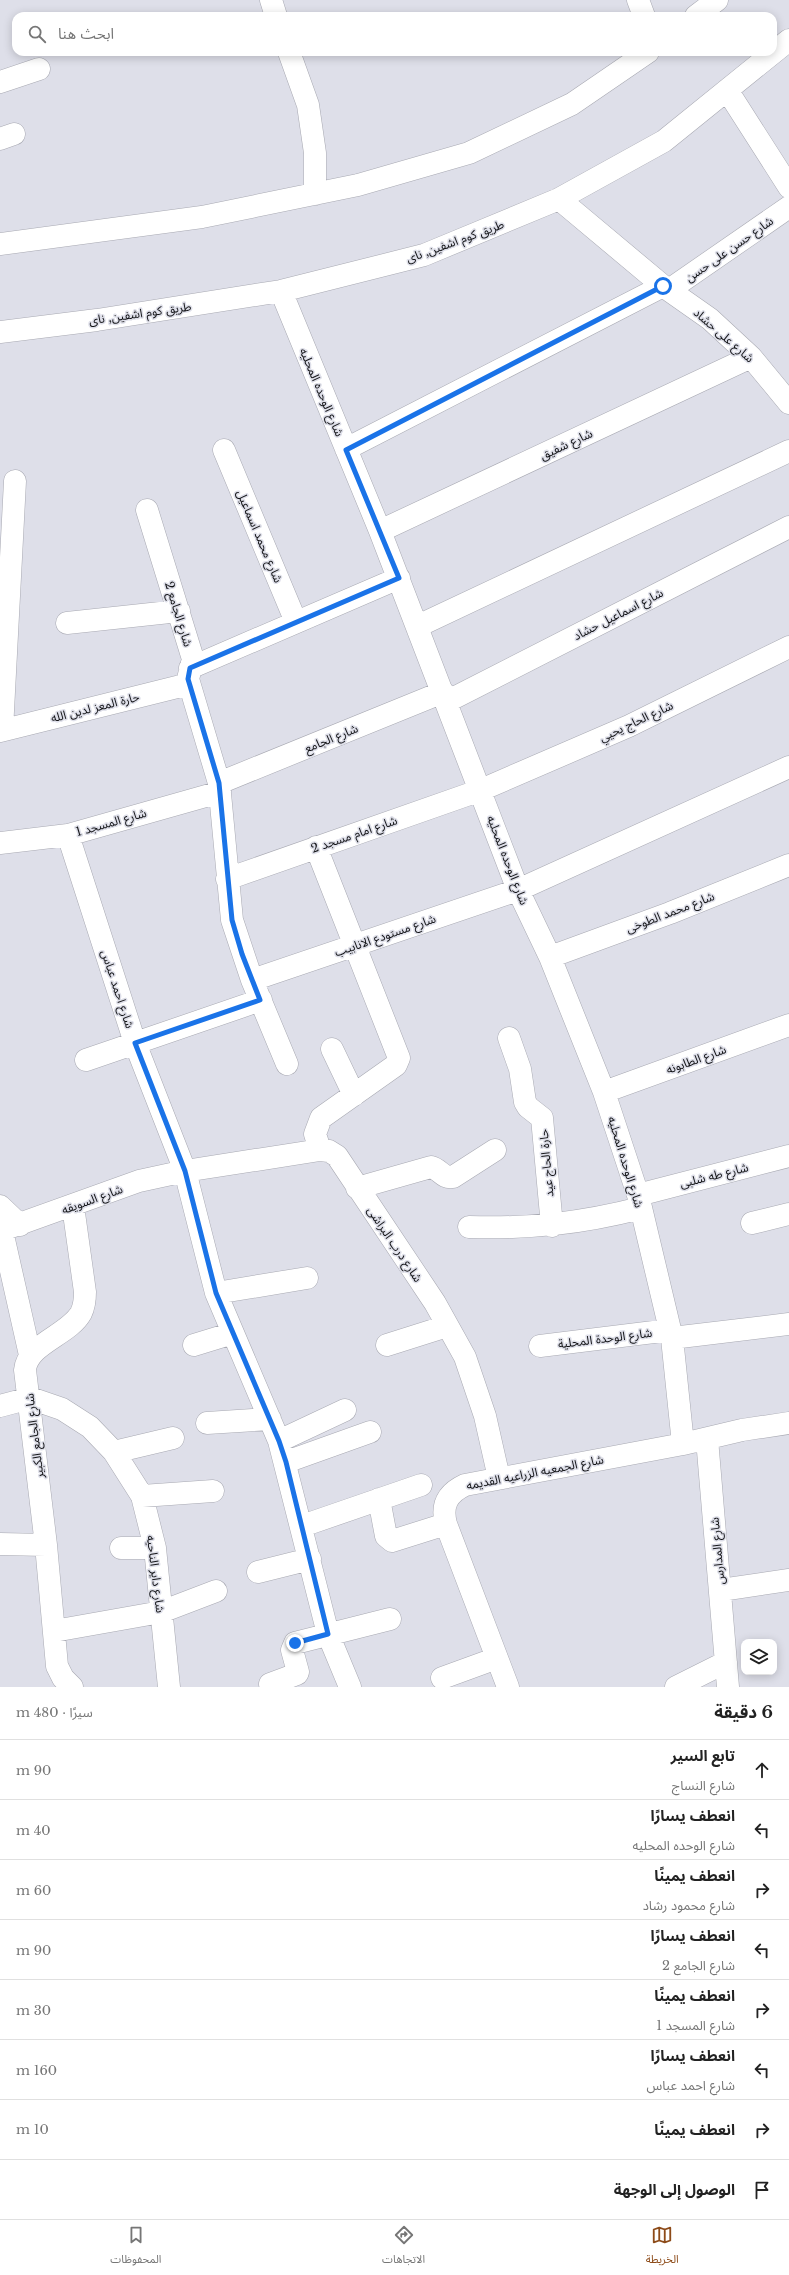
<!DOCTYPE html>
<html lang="ar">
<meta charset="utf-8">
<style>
:root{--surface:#fff;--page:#f6f6f6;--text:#222;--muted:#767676;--line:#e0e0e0;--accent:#8d4b19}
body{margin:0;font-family:"Libre Baskerville","Noto Sans Arabic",serif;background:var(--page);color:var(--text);direction:rtl}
.controls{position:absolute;right:12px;bottom:12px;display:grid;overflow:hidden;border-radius:8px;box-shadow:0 2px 10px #0003}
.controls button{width:36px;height:36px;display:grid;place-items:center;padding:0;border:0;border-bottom:1px solid var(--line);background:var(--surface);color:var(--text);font:20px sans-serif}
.stop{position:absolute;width:12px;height:12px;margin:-9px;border:3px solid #1a73e8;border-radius:50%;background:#fff}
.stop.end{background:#1a73e8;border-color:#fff;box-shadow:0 1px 4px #0008}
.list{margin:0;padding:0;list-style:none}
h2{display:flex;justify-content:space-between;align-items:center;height:52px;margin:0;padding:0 16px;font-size:17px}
h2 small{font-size:13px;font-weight:400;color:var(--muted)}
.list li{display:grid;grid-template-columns:26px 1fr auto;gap:12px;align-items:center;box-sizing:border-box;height:60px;padding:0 16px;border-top:1px solid var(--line)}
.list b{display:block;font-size:15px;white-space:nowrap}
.list p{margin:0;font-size:13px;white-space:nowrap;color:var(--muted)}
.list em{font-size:13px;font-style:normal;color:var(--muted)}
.icon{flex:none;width:22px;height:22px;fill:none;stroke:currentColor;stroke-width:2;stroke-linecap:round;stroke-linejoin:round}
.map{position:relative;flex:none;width:789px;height:1687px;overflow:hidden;direction:ltr}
.search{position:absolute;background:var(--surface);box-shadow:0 2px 10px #0003;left:12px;right:12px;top:12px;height:44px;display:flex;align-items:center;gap:10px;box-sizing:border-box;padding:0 14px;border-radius:12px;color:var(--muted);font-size:15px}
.sheet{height:532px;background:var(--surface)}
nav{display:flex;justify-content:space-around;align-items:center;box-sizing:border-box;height:56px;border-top:1px solid var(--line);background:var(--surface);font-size:11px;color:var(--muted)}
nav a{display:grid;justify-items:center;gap:2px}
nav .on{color:var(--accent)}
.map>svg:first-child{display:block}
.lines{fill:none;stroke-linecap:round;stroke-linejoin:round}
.minor-casing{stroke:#a8a9b2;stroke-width:23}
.minor{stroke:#fff;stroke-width:22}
.route{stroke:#1a73e8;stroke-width:5}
.labels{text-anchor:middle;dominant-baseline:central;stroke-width:3;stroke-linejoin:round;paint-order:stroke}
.street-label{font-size:12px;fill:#131417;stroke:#dedfe9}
</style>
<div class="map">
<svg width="789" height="1687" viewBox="0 0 789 1687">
<rect width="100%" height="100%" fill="#dedfe9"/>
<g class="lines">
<defs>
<path id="minor" d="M271,0l5,16
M638,0l6,16
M696,16l21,-16
M289,52l19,53 7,48v41
M0,82l39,-13
M727,90l62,97
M0,139l14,-5
M559,199l104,87 47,33 41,38 38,46
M0,244l202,-27 156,-32 111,-32 103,-49 76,-52
M669,290l120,-83
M281,291l99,240 138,359 32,67 54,135 34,103 34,143 11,106
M0,332l97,-12 184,-29 143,-36 135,-56 105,-58 125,-101
M346,449l317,-163
M224,450l72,172
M147,510l46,149 -5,20 31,104 13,137 20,60 35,84
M380,531l371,-174
M67,623l112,-12
M418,626l371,-175
M190,668l209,-90
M446,702l343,-175
M2,730l13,-249
M0,731l189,-47
M219,783l224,-91
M68,835l67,208 50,128 31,122 63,148 49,193 22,53
M0,843l68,-8 152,-43
M316,847l83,211 -3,7 -75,53 -6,16 5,16
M227,879l254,-89 148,-64 160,-79
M550,957l120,-44 119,-48
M252,980l266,-90 271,-123
M509,1038l11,31 5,33 3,5 14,11 10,108
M332,1049l22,46
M86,1060l175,-60
M604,1092l185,-67
M357,1188l74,-21c9,2 12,12 22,10l42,-27
M638,1195l151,-39
M0,1206l20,19
M752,1223l37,-9
M469,1227c61,2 113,-4 172,-19
M0,1231l139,-50 46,-10 135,-21 9,1 8,5 98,147 30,54 20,59 14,62
M2,1231l28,124
M216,1293l91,-15
M672,1338l117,-14
M194,1345l39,-12
M387,1345l60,-19
M540,1346l130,-16
M0,1406l30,-8 32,11 28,18 24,25 28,44 13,52 14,139
M207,1423l63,-4
M707,1439l21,248
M279,1441l66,-31
M114,1452l59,-14
M286,1462l84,-30
M142,1496l71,-5
M379,1499l7,37 6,5 54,-17
M302,1526l119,-41
M0,1544l46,1
M121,1548h34
M258,1572l52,-13
M721,1590l68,-10
M54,1631l107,-19 55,-21
M442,1678l55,-20
M270,1684l27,-10 1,-2 -6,-22 3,-7 95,-24
M72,1687l-9,-9 -6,-12 -11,-121 -21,-175c2,-26 44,-35 56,-57 3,-6 4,-14 4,-21l-12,-86
M508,1687l-62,-163c-5,-19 2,-31 19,-39l218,-41 59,-14 47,-7
M676,1687l50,-25"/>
</defs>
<use href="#minor" class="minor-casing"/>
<use href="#minor" class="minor"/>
</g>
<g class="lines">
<path class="route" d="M295,1643l33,-9 -42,-172 -7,-21 -63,-148 -31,-122 -50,-128 125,-43 -18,-46 -10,-34 -13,-137 -31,-104 2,-11 209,-90 -53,-128 317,-164"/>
</g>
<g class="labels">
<g class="street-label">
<text transform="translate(455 241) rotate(-20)">طريق كوم اشفين, ناى</text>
<text transform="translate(729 249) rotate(-35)">شارع حسن على حسن</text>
<text transform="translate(140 313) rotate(-8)">طريق كوم اشفين, ناى</text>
<text transform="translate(724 335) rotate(41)">شارع على حشاد</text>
<text transform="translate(322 392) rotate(67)">شارع الوحده المحليه</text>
<text transform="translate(566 444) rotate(-25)">شارع شفيق</text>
<text transform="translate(260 536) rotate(67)">شارع محمد اسماعيل</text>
<text transform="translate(179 614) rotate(73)">شارع الجامع 2</text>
<text transform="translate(618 614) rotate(-27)">شارع اسماعيل حشاد</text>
<text transform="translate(95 707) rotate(-14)">حارة المعز لدين الله</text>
<text transform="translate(636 721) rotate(-25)">شارع الحاج يحيي</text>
<text transform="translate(331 738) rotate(-22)">شارع الجامع</text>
<text transform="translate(111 822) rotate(-16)">شارع المسجد 1</text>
<text transform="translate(354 834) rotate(-19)">شارع امام مسجد 2</text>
<text transform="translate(508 860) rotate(69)">شارع الوحده المحليه</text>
<text transform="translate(670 912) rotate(-21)">شارع محمد الطوخى</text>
<text transform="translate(385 935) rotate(-19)">شارع مستودع الانابيب</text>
<text transform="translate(118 989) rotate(72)">شارع احمد عباس</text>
<text transform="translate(696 1059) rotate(-20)">شارع الطابونه</text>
<text transform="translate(626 1162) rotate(73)">شارع الوحده المحليه</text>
<text transform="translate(546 1163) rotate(-95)">حارة الحاج عيد</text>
<text transform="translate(714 1175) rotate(-14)">شارع طه شلبى</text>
<text transform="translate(92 1199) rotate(-20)">شارع السويقه</text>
<text transform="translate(395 1244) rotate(56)">شارع درب البراشى</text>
<text transform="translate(605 1338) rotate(-7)">شارع الوحدة المحلية</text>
<text transform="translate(34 1436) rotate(-97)">شارع الجامع الكبير</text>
<text transform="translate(535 1472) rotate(-11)">شارع الجمعيه الزراعيه القديمه</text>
<text transform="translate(717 1551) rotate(-95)">شارع المدارس</text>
<text transform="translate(156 1574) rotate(83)">شارع داير الناحيه</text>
</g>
</g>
</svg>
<div class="controls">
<button><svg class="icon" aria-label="layers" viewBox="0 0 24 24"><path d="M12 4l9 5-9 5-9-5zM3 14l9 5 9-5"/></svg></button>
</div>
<div class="stop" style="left:663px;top:286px"></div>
<div class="stop end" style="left:295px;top:1643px"></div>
<div class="search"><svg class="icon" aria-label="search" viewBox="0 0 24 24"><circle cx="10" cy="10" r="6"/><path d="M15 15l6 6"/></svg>ابحث هنا</div>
</div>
<section class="sheet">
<h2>6 دقيقة<small>سيرًا · 480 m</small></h2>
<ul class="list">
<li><svg class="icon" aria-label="ahead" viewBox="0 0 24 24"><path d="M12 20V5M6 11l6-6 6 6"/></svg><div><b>تابع السير</b><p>شارع النساج</p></div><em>90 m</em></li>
<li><svg class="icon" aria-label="left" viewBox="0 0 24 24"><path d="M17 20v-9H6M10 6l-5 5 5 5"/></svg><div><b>انعطف يسارًا</b><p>شارع الوحده المحليه</p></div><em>40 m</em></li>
<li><svg class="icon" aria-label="right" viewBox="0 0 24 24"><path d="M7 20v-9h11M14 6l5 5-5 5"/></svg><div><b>انعطف يمينًا</b><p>شارع محمود رشاد</p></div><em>60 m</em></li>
<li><svg class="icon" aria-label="left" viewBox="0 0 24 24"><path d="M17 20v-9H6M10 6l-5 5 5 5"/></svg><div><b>انعطف يسارًا</b><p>شارع الجامع 2</p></div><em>90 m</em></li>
<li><svg class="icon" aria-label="right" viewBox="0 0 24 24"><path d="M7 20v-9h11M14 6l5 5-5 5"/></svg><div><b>انعطف يمينًا</b><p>شارع المسجد 1</p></div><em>30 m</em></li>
<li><svg class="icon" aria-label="left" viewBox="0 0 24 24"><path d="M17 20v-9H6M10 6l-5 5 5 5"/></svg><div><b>انعطف يسارًا</b><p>شارع احمد عباس</p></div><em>160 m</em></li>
<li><svg class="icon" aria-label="right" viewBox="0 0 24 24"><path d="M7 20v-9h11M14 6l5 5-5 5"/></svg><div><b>انعطف يمينًا</b></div><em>10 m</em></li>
<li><svg class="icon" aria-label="arrive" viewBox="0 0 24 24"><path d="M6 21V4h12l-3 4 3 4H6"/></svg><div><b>الوصول إلى الوجهة</b></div></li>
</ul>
</section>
<nav>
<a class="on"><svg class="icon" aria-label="map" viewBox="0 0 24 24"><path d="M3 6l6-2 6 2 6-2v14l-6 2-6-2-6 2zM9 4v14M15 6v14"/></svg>الخريطة</a>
<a><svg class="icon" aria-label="directions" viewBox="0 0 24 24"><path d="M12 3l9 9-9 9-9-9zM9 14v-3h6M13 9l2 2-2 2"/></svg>الاتجاهات</a>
<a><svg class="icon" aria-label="saved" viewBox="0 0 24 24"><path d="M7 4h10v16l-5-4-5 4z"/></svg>المحفوظات</a>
</nav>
